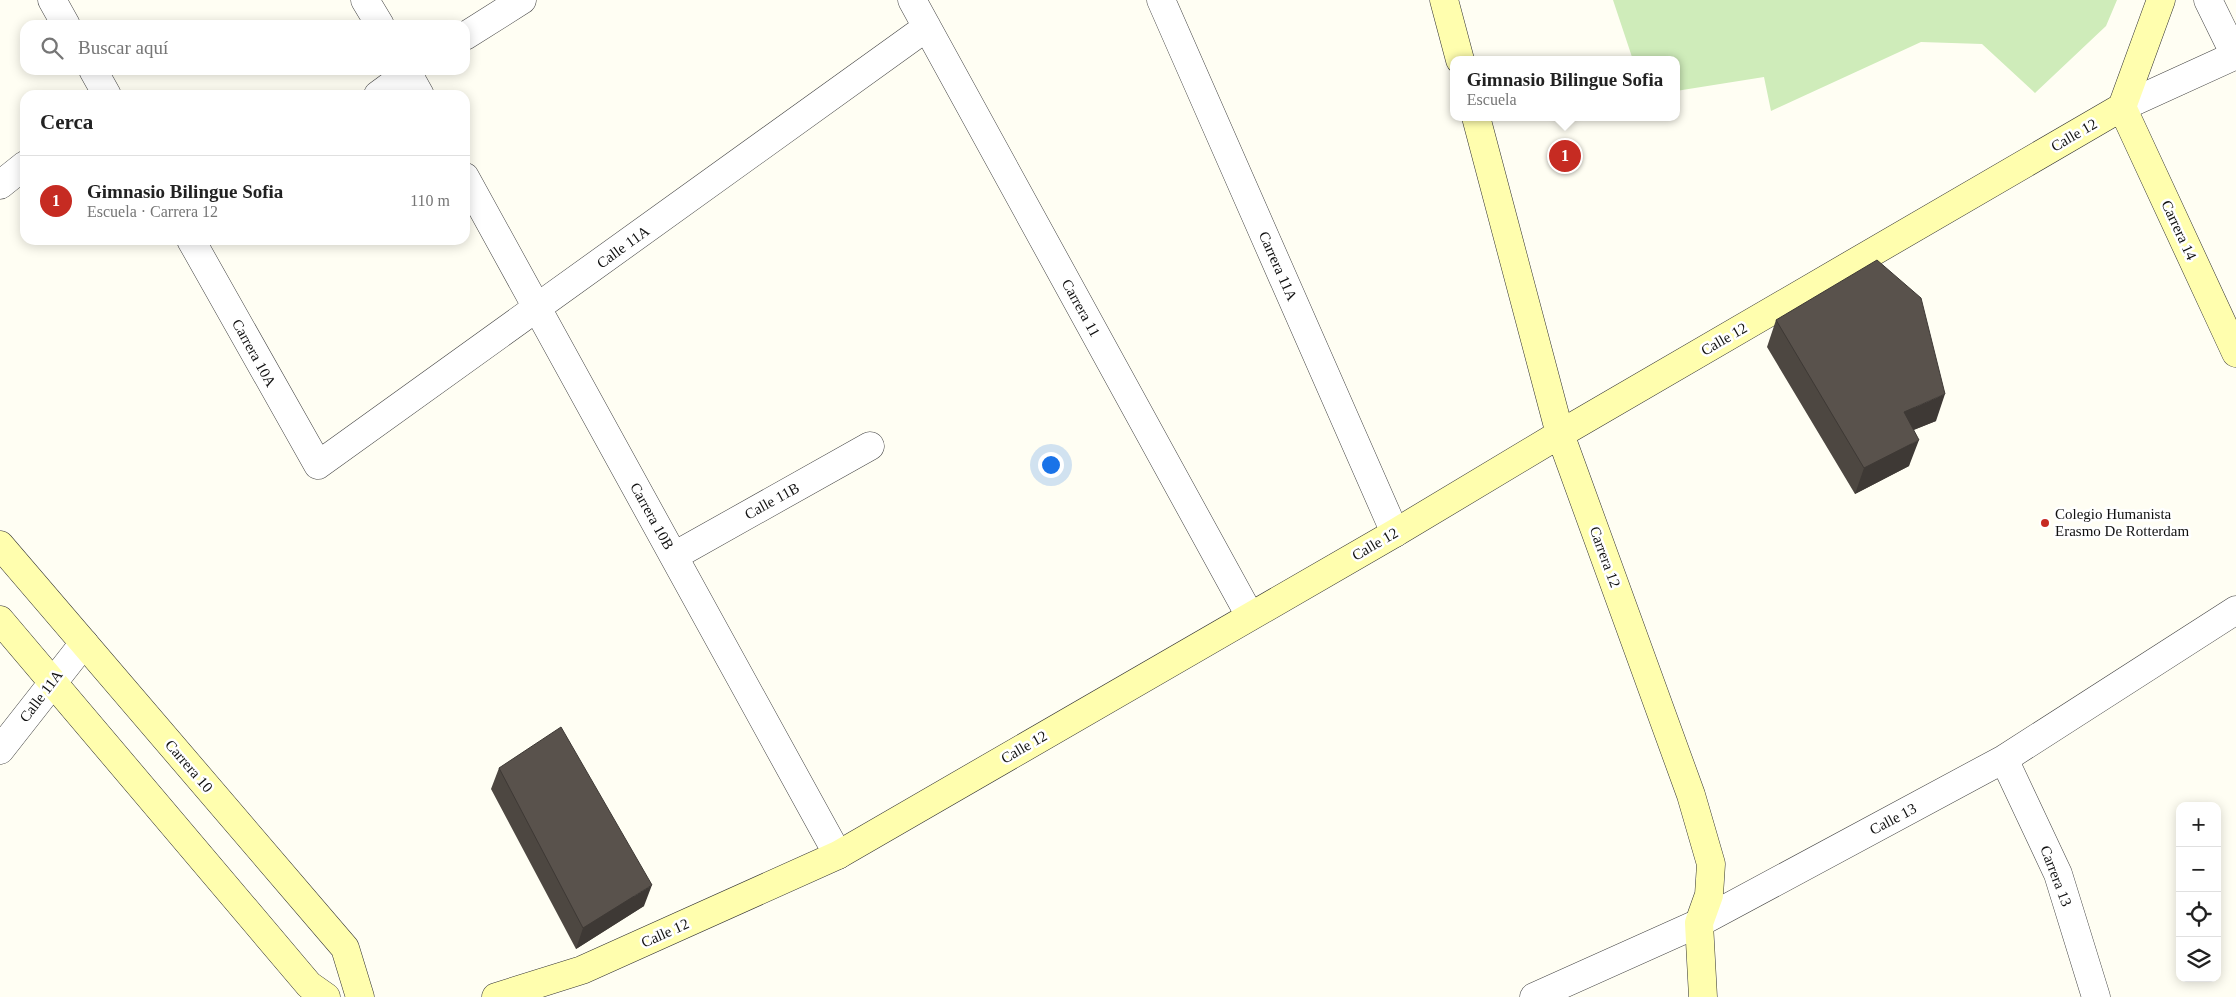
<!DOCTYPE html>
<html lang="es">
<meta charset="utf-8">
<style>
:root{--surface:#fff;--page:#f6f6f6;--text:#222;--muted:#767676;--line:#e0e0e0;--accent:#c62b22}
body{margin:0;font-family:Georgia,serif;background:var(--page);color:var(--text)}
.controls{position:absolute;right:15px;bottom:15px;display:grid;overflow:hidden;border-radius:10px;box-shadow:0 2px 12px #0003}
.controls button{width:45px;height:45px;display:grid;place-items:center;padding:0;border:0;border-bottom:1px solid var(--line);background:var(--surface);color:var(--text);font:25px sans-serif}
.you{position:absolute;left:1050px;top:464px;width:18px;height:18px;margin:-12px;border:4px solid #fff;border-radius:50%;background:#1a73e8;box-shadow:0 0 0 8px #1a73e833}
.badge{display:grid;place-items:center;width:32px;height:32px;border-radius:50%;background:var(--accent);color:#fff;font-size:16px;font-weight:700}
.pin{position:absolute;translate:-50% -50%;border:2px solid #fff;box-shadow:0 1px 5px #0006}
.popup{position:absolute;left:1450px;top:56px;width:230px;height:65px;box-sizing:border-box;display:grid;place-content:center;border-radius:10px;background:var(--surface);filter:drop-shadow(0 1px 4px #0005);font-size:16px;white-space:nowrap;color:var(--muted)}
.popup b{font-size:19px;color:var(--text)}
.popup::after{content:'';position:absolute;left:50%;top:100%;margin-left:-10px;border:10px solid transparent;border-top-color:var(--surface)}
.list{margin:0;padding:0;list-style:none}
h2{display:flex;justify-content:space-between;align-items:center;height:65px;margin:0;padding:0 20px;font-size:21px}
h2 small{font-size:16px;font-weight:400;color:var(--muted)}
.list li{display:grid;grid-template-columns:32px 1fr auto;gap:15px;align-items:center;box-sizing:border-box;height:90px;padding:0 20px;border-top:1px solid var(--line)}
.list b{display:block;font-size:19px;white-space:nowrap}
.list p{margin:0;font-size:16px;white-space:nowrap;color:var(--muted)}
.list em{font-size:16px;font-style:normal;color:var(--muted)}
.icon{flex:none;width:28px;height:28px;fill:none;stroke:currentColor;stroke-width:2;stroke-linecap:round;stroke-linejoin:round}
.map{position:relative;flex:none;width:2236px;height:997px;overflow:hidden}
.search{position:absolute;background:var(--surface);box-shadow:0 2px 12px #0003;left:20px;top:20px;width:450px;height:55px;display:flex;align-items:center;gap:12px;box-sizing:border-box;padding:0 18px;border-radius:15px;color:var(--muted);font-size:19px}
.panel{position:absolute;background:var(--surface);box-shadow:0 2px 12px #0003;left:20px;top:90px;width:450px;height:155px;border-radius:15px}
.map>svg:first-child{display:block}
.green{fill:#cfecba}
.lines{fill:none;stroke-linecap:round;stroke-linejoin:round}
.street-casing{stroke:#434343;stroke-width:29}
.secondary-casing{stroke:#323232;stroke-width:29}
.street{stroke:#fff;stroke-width:28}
.secondary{stroke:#fffeae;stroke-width:28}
.wall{fill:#4d4741}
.shaded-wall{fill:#3e3935}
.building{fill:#59524c;stroke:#3e3935}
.poi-dot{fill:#c62b22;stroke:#fff;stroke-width:2}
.labels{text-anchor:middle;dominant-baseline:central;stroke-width:5;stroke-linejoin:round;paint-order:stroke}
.street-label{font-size:15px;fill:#101010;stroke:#fff}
.poi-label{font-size:15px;fill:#101010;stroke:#fff;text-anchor:start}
</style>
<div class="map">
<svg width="2236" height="997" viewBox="0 0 2236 997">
<rect width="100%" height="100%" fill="#fffef3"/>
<path class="green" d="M1613,0h504l-11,26 -71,67 -53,-49 -61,-2 -150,69 -7,-34 -88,14v-31h-43z"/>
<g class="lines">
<defs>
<path id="street" d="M52,0l14,25
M365,0l15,25
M912,0l338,616
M1161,0l234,533
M2208,0l27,55
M465,36l57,-36
M93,70l14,25
M406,70l14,25
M378,95l34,-25
M2122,107l114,-52
M465,177l373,678
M0,185l25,-20
M191,240l127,225 609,-438
M674,556l196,-110
M0,750l84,-107
M2004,759l54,115 38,123
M1534,997l165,-74 305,-164 232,-149"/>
<path id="secondary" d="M1444,0l16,60
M2122,107l114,246
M2122,107l39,-107
M1476,117l84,317 131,361 20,69 -2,31 -10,28 4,74
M0,545l345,403 15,49
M0,620l309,365 17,12
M496,997l86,-27 256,-115 557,-322 165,-99 562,-327"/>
</defs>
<use href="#street" class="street-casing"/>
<use href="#secondary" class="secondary-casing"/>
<use href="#street" class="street"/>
<use href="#secondary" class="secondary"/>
</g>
<path class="wall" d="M1776,320l160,101 -23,9 -4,36 -54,28 -88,-147z
M499,768l145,138 -68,43 -85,-160z"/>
<path class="shaded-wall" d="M1945,394l-9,27 -42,17 10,-26z
M1919,440l-10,26 -54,28 9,-26z
M652,885l-8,21 -68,43 7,-21z"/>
<path class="building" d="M1877,260l44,38 24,96 -41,18 15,28 -55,28 -88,-148z
M561,727l91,158 -69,43 -84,-160z"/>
<circle class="poi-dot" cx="2045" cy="523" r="5"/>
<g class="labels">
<g class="street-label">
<text transform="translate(2074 135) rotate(-30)">Calle 12</text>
<text transform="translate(2179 230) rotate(65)">Carrera 14</text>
<text transform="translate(623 247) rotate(-36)">Calle 11A</text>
<text transform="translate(1278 266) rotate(66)">Carrera 11A</text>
<text transform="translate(1081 308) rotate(61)">Carrera 11</text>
<text transform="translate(1724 339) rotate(-30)">Calle 12</text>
<text transform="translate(254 353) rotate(61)">Carrera 10A</text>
<text transform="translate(772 501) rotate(-29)">Calle 11B</text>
<text transform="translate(652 516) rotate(61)">Carrera 10B</text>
<text transform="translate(1375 544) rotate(-30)">Calle 12</text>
<text transform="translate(1605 557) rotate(70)">Carrera 12</text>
<text transform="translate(41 696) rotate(-53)">Calle 11A</text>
<text transform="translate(1024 747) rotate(-30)">Calle 12</text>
<text transform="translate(189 766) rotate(49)">Carrera 10</text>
<text transform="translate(1893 819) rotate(-28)">Calle 13</text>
<text transform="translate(2056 876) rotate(69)">Carrera 13</text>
<text transform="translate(665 933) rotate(-24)">Calle 12</text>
</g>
<g class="poi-label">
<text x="2055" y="514">Colegio Humanista<tspan x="2055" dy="17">Erasmo De Rotterdam</tspan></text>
</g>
</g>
</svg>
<div class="controls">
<button>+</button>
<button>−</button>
<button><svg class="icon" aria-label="locate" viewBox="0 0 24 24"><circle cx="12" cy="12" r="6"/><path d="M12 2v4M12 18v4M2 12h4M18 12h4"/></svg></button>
<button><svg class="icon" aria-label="layers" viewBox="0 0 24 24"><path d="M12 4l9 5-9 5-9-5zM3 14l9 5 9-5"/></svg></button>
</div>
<div class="you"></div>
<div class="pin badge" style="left:1565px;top:156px">1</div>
<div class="popup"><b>Gimnasio Bilingue Sofia</b>Escuela</div>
<div class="search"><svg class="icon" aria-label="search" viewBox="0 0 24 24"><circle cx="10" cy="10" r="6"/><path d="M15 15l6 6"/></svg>Buscar aquí</div>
<section class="panel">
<h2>Cerca<small></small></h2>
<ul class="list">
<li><span class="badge">1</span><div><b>Gimnasio Bilingue Sofia</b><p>Escuela · Carrera 12</p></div><em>110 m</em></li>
</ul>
</section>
</div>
